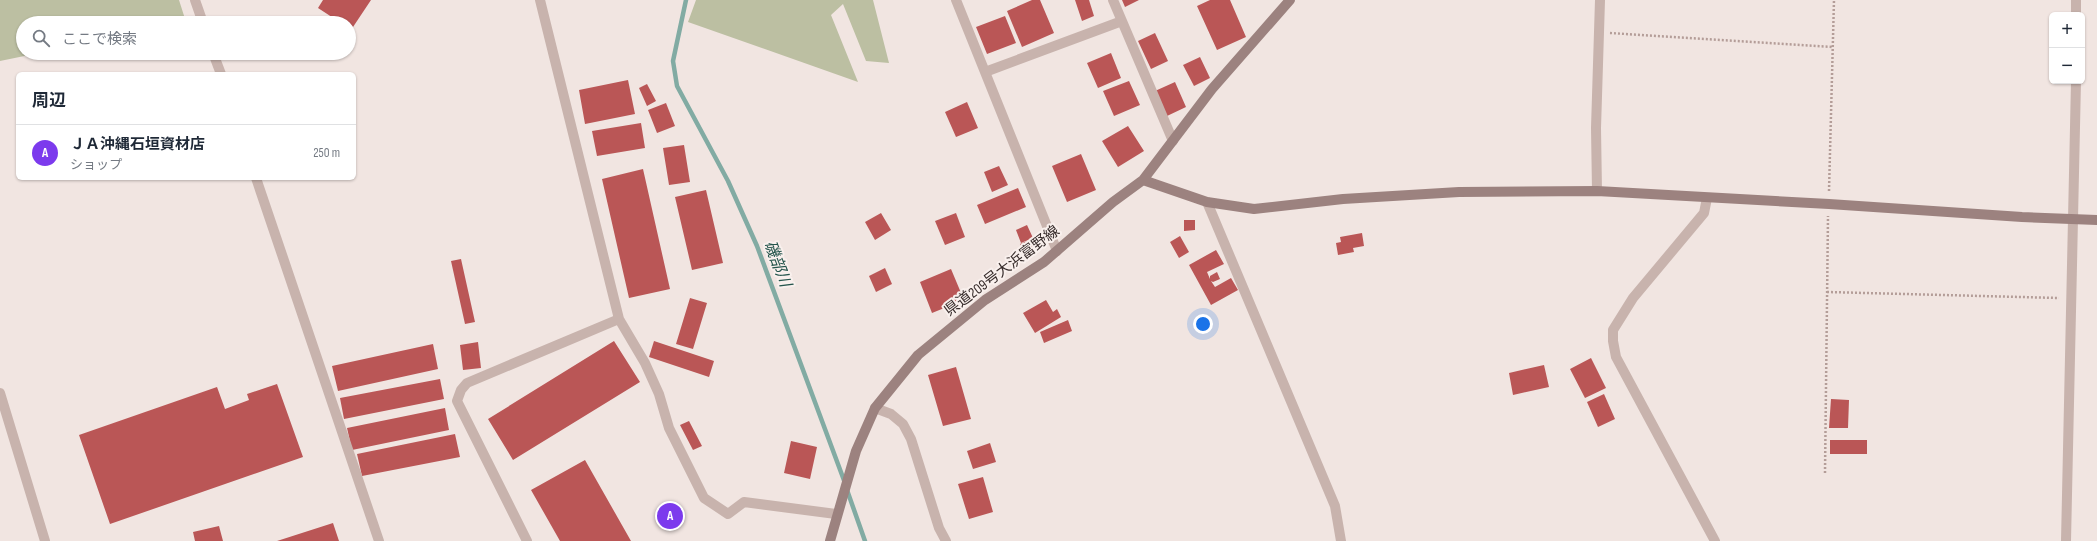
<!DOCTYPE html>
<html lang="ja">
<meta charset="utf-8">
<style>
:root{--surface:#fff;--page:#f2f2f3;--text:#1f2937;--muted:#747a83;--line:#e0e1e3;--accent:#7c3aed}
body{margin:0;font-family:"Sofia Sans Condensed","Noto Sans JP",sans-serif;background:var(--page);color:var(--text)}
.controls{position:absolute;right:12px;top:12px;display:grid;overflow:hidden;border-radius:6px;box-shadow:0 1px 3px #0004}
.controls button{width:36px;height:36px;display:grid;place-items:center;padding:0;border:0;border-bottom:1px solid var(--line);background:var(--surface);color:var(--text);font:20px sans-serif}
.you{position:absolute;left:1203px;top:324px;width:14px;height:14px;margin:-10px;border:3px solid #fff;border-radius:50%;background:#1a73e8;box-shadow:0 0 0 6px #1a73e833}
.badge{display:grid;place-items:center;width:26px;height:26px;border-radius:50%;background:var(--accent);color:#fff;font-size:13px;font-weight:700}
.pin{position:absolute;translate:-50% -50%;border:2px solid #fff;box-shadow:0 1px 4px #0006}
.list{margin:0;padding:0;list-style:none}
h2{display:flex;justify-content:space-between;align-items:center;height:52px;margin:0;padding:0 16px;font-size:17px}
h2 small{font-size:13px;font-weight:400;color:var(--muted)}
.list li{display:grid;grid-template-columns:26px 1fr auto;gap:12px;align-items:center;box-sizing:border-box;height:56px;padding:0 16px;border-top:1px solid var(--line)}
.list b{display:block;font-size:15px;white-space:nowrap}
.list p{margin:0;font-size:13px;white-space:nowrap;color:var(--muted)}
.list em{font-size:13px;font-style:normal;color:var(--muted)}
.icon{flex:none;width:22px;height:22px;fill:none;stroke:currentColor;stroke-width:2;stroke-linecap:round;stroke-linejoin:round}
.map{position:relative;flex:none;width:2097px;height:541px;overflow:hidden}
.search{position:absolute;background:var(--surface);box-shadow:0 1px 3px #0004;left:16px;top:16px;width:340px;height:44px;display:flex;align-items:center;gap:10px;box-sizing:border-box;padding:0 14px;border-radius:22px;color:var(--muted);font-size:15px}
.panel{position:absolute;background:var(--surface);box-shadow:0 1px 3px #0004;left:16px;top:72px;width:340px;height:108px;border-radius:6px}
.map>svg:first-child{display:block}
.green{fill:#bcbfa2}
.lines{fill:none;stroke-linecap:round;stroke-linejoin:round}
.stream{stroke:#82aba3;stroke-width:4.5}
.building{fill:#ba5656}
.path{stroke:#b49d98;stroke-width:2.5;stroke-dasharray:2 2;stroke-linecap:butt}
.street{stroke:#c8b3ad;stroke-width:10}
.secondary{stroke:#9c827f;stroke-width:10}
.labels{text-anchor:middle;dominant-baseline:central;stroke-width:4;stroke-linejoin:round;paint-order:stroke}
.street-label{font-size:15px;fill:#372c2b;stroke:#f9f0ed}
.water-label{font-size:16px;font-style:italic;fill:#25554c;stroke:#f9f0ed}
</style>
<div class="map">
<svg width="2097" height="541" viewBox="0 0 2097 541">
<rect width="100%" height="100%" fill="#f1e5e1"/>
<path class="green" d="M0,0h179l7,22 -163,1v30h16l-39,8z
M696,0h177l16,63 -23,-2 -23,-57 -12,11 27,67 -170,-60z"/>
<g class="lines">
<path class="stream" d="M686,0l-13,61 4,25 51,95 29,65 88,237
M847,490l18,51"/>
</g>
<path class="building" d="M323,0h48l-20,30 -2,-2v-5h-8l-23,-15z
M1032,0h8l14,33 -32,14 -15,-36z
M1075,0h14l5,16 -12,5z
M1122,0h17l-14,7z
M1210,0h20l16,37 -29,13 -20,-44z
M1005,16l11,27 -29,11 -11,-27z
M1155,33l13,28 -17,8 -13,-28z
M1111,53l10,25 -23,10 -11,-25z
M1200,57l10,21 -16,8 -11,-21z
M628,80l7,34 -50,10 -6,-34z
M1129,81l11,24 -26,11 -11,-25z
M1175,82l11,25 -19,9 -12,-25z
M647,84l9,17 -9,5 -8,-18z
M967,102l11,26 -22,9 -11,-25z
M666,103l9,23 -18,7 -9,-23z
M641,123l4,25 -48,8 -5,-25z
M1128,126l16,25 -26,16 -16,-26z
M684,145l6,37 -21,3 -6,-37z
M1081,154l15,36 -29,12 -15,-36z
M999,166l9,19 -16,7 -8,-20z
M643,169l27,120 -41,9 -27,-119z
M1018,188l8,19 -41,17 -8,-19z
M706,190l17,73 -31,7 -17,-73z
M881,213l10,17 -16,10 -10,-18z
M956,213l9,24 -20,8 -10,-24z
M1184,220h11v10l-11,1z
M1027,225l6,13 -12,5 -5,-13z
M1362,233l2,13 -11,2 1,4 -16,3 -2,-12 5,-1 -1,-5z
M1039,236l4,9h-3l1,3 -13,5 -2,-5 -3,1 -3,-5z
M1180,236l9,16 -10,6 -9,-16z
M1216,250l8,14 -17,8 3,7v-3l7,-4 3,7 -7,3 -2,-1 4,6 16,-9 7,12 -27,15 -22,-40z
M461,259l14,63 -10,2 -14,-63z
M885,268l7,16 -16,8 -7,-16z
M951,269l13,31 -32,13 -12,-31z
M690,298l17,5 -14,46 -17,-5z
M1046,300l7,12 4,-3 4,8 -26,16 -12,-20z
M1068,320l4,11 -28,12 -4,-11z
M614,341l26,41 -127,78 -25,-41z
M654,341l60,20 -5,16 -60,-20z
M478,342l3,26 -18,2 -3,-25z
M433,344l5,25 -100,22 -6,-25z
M1591,358l15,30 -21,10 -15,-29z
M1544,365l5,22 -36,8 -4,-22z
M956,367l15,52 -28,7 -15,-51z
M440,379l4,20 -100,20 -4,-21z
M277,384l26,73 -193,67 -31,-89 138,-48 8,22 24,-9 -2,-6z
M1604,394l11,25 -17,8 -11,-25z
M1831,399l18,1 -1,28h-19z
M445,408l4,22 -97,20 -5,-22z
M689,421l13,25 -9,4 -13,-25z
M455,434l5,23 -98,19 -5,-22z
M1830,440h37v14h-37z
M791,441l26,6 -7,32 -26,-6z
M990,443l6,19 -23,7 -6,-18z
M585,460l46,81h-71l-29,-51z
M983,477l10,35 -24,7 -11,-35z
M333,523l6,18h-62z
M219,526l4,15h-28l-2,-9z"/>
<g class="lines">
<path class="path" d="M1610,33l223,14
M1829,191l5,-191
M1827,292l232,6
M1825,473l3,-257"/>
<path class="street" d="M195,0l8,23
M540,0l79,319 26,44 14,31 10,34 35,70 24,16 16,-12 92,12
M956,0l101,251
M1113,0l60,141
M2076,15v-15
M213,53l8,21
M985,72l137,-51
M256,178l123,363
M1597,191l-1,-63 4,-128
M1707,198l-3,15 -71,85 -20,32v11l3,16 99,184
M1207,202l128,304 6,35
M0,393l45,148
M875,408l16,6 12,10 8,15 28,89 7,13
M527,541l-70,-140 4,-11 6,-7 152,-64
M2066,541l10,-460"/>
<path class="secondary" d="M1143,180l64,22 47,7 89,-10 116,-7 138,-1 232,13 193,13 75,3
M830,541l26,-90 19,-43 43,-53 67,-55 59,-38 69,-60 30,-22 69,-91 78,-89"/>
</g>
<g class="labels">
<g class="street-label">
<text transform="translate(1002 271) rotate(-37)">県道209号大浜富野線</text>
</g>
<g class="water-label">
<text transform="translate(777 264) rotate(69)">磯部川</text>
</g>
</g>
</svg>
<div class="controls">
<button>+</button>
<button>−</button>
</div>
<div class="you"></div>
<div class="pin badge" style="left:670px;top:516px">A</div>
<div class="search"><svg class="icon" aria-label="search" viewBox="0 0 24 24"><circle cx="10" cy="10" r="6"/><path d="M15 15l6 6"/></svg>ここで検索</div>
<section class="panel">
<h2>周辺<small></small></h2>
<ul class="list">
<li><span class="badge">A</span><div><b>ＪＡ沖縄石垣資材店</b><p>ショップ</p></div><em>250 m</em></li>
</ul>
</section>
</div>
